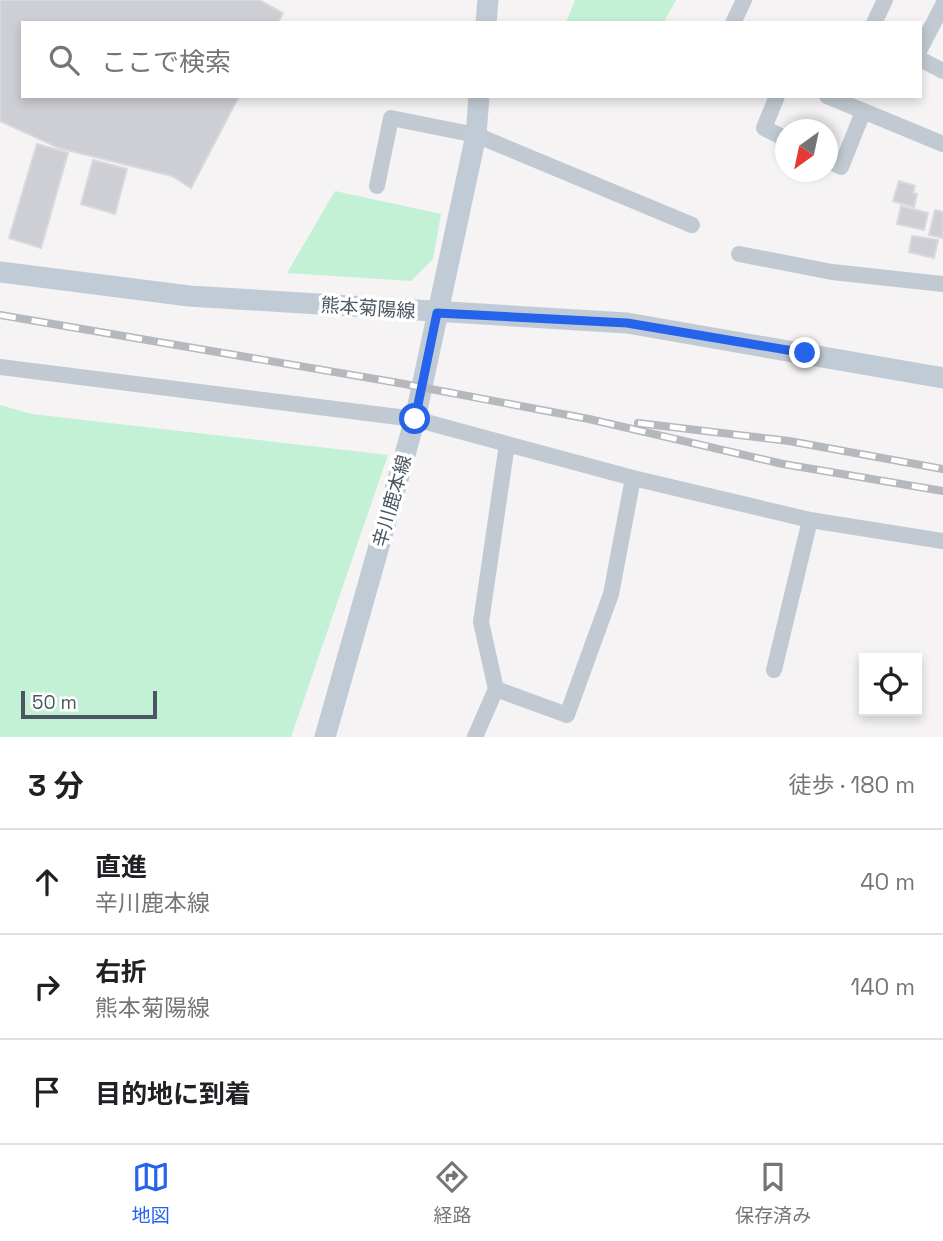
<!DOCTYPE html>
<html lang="ja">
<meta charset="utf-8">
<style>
:root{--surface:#fff;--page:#f6f6f6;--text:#202124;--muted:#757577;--line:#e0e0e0;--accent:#2563eb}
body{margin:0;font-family:"Space Grotesk","Noto Sans JP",sans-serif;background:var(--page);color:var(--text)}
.controls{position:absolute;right:21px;bottom:21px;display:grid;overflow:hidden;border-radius:0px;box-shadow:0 4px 10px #0003}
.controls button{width:63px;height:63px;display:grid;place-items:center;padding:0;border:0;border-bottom:2px solid var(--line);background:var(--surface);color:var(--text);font:35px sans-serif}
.compass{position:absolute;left:775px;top:119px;width:63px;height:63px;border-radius:50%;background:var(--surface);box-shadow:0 4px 10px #0003;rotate:213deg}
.scale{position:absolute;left:21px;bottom:18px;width:136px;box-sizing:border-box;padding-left:7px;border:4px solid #4a5661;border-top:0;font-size:19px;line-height:24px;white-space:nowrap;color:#4a5661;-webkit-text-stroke:5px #fff;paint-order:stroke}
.stop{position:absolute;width:21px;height:21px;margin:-16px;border:5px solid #2563eb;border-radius:50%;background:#fff}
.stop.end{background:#2563eb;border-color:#fff;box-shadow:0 2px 7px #0008}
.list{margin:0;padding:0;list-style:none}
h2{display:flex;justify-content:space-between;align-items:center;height:91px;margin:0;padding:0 28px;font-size:30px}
h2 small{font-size:23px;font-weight:400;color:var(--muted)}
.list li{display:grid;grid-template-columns:46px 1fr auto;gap:21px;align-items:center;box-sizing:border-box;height:105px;padding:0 28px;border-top:2px solid var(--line)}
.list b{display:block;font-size:26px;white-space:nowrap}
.list p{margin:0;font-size:23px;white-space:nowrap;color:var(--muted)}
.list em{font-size:23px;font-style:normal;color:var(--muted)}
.icon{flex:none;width:38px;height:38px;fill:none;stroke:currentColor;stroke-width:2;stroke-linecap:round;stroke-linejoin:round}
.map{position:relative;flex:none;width:943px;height:737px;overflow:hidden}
.search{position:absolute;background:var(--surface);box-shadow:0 4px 10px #0003;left:21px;right:21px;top:21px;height:77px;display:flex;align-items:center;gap:18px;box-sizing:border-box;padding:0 24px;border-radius:0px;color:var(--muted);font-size:26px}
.sheet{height:406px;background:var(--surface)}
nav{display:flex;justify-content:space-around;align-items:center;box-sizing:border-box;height:98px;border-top:2px solid var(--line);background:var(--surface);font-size:19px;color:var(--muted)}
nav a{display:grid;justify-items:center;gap:4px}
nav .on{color:var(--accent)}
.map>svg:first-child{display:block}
.green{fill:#c3f1d5}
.building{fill:#cdcfd5;stroke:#d7d9de;stroke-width:2}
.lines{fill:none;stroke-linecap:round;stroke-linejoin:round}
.minor{stroke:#c1cad2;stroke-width:16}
.secondary{stroke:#c1cbd6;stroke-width:21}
.rail-casing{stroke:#b5b8bd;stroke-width:8}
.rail{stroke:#fff;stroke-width:5;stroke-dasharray:16;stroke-linecap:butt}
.route{stroke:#2563eb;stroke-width:9}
.labels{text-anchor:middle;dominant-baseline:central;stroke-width:7;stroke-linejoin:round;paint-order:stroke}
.street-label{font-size:19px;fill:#4a5661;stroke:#fff}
</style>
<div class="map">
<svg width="943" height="737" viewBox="0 0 943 737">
<rect width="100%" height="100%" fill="#f5f3f3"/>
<path class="green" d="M575,0h101l-13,23h-97z
M335,191l106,23 -8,45 -22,22 -124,-8z
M0,405l32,9 356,41 -97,282h-291z"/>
<path class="building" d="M0,0h259l24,13 -5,10h-255v73h216l-48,92 -19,-12 -113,-28 -59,-27z
M37,144l31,9 -27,95 -32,-10z
M93,160l34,9 -12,45 -34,-10z
M899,181l16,5 -2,7 4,1 -3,13 -21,-6z
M901,206l27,7 -4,17 -27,-6z
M935,210l8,2v26l-14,-3z
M912,236l26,4 -4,18 -25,-6z"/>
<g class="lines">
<path class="minor" d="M733,23l11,-23
M874,23l11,-23
M920,49l23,-44
M920,59l23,12
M777,96l-13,32 22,11
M827,96l116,48
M828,160l13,7 22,-55
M377,186l14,-68 85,17 216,90
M739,254l93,18 111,12
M0,367l415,52 218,59 177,42 133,21
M774,670l36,-150
M496,689l-15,-67 26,-178
M475,737l21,-48 71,26 44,-121 22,-116"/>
<path class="secondary" d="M486,23l2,-23
M0,272l189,24 438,27 316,55
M325,737l90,-318 61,-284 3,-39"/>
<defs>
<path id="rail" d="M0,315l399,68 190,36 194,45 160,27
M638,423l151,18 154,28"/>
</defs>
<use href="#rail" class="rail-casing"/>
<use href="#rail" class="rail"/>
</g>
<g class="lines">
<path class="route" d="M415,419l22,-106 190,10 178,30"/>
</g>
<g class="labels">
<g class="street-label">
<text transform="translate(368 308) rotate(4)">熊本菊陽線</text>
<text transform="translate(392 501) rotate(-74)">辛川鹿本線</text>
</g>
</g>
</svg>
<div class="controls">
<button><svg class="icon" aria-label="locate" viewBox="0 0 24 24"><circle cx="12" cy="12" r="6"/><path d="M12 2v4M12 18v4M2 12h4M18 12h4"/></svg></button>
</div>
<svg class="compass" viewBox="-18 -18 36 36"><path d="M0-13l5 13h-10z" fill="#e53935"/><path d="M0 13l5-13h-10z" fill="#757577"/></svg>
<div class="scale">50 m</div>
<div class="stop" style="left:415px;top:419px"></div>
<div class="stop end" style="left:805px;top:353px"></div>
<div class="search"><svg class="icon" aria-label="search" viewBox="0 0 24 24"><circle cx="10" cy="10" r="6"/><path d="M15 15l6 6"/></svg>ここで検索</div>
</div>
<section class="sheet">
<h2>3 分<small>徒歩 · 180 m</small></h2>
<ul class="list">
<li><svg class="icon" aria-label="ahead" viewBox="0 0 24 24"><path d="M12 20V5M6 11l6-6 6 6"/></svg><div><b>直進</b><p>辛川鹿本線</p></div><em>40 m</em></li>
<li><svg class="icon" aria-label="right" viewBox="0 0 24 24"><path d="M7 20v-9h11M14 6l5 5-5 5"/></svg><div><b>右折</b><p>熊本菊陽線</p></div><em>140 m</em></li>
<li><svg class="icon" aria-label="arrive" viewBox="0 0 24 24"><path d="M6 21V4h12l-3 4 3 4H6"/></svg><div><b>目的地に到着</b></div></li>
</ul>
</section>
<nav>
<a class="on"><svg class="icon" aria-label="map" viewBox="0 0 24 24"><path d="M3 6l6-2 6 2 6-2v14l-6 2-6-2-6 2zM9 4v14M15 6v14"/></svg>地図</a>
<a><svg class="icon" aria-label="directions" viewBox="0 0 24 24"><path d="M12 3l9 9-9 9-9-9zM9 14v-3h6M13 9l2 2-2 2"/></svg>経路</a>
<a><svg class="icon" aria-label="saved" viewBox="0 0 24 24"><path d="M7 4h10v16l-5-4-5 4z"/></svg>保存済み</a>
</nav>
